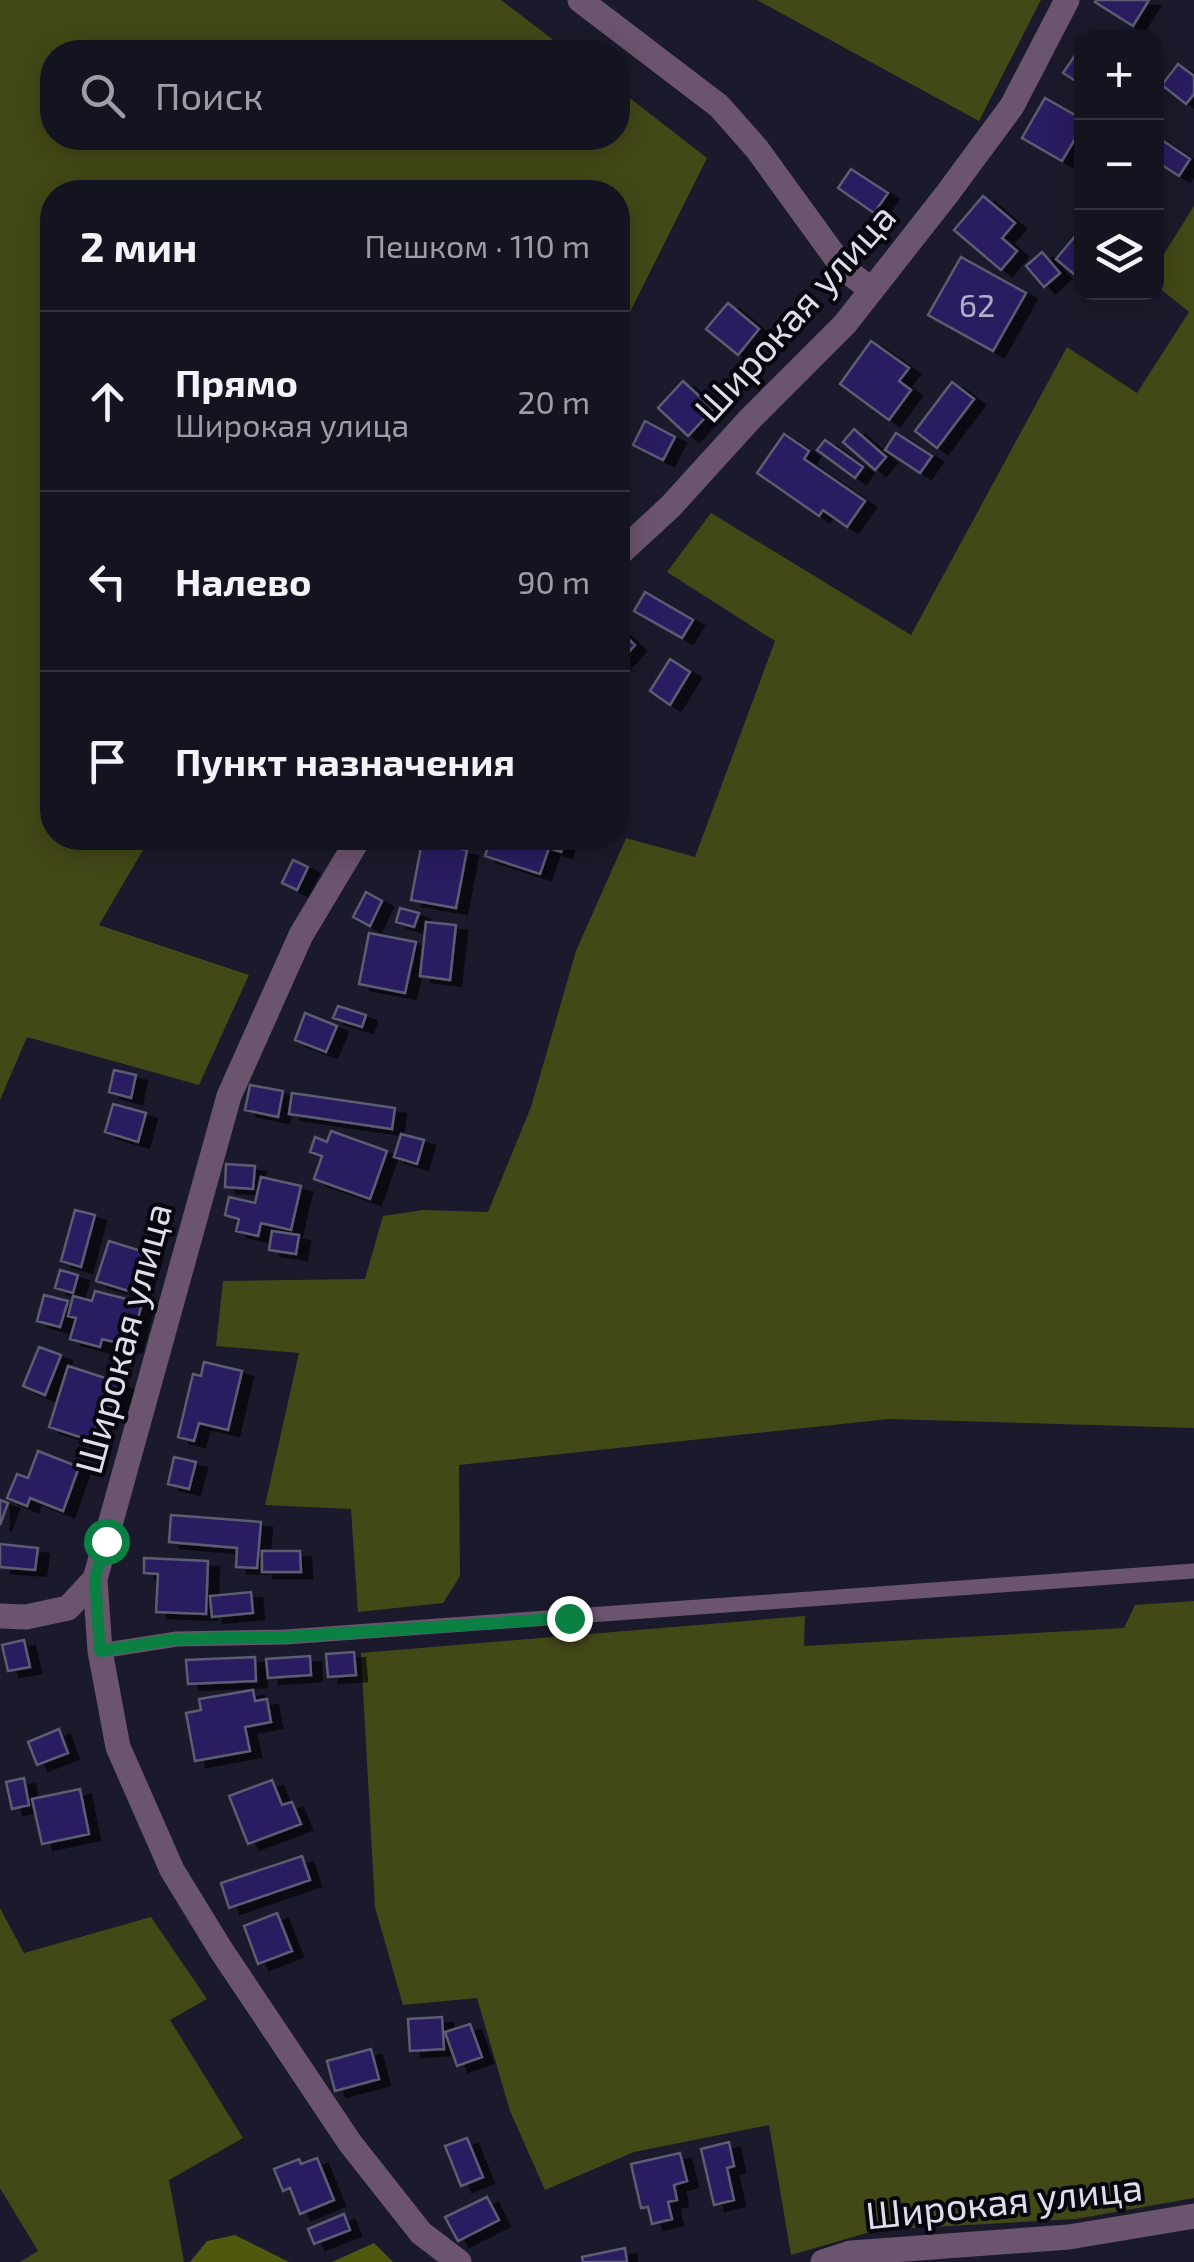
<!DOCTYPE html>
<html lang="ru">
<meta charset="utf-8">
<style>
:root{--surface:#141421;--page:#1d1d2a;--text:#f1f3f6;--muted:#9d9ea5;--line:#33333f}
body{margin:0;font-family:"Exo 2",sans-serif;background:var(--page);color:var(--text)}
.controls{position:absolute;right:30px;top:30px;display:grid;overflow:hidden;border-radius:20px;box-shadow:0 5px 25px #0003}
.controls button{width:90px;height:90px;display:grid;place-items:center;padding:0;border:0;border-bottom:2px solid var(--line);background:var(--surface);color:var(--text);font:50px sans-serif}
.stop{position:absolute;width:30px;height:30px;margin:-22px;border:8px solid #0b8043;border-radius:50%;background:#fff}
.stop.end{background:#0b8043;border-color:#fff;box-shadow:0 2px 10px #0008}
.list{margin:0;padding:0;list-style:none}
h2{display:flex;justify-content:space-between;align-items:center;height:130px;margin:0;padding:0 40px;font-size:42px}
h2 small{font-size:32px;font-weight:400;color:var(--muted)}
.list li{display:grid;grid-template-columns:65px 1fr auto;gap:30px;align-items:center;box-sizing:border-box;height:180px;padding:0 40px;border-top:2px solid var(--line)}
.list b{display:block;font-size:38px;white-space:nowrap}
.list p{margin:0;font-size:32px;white-space:nowrap;color:var(--muted)}
.list em{font-size:32px;font-style:normal;color:var(--muted)}
.icon{flex:none;width:55px;height:55px;fill:none;stroke:currentColor;stroke-width:2;stroke-linecap:round;stroke-linejoin:round}
.map{position:relative;flex:none;width:1194px;height:2262px;overflow:hidden}
.search{position:absolute;background:var(--surface);box-shadow:0 5px 25px #0003;left:40px;top:40px;width:590px;height:110px;display:flex;align-items:center;gap:25px;box-sizing:border-box;padding:0 35px;border-radius:40px;color:var(--muted);font-size:38px}
.panel{position:absolute;background:var(--surface);box-shadow:0 5px 25px #0003;left:40px;top:180px;width:590px;height:670px;border-radius:40px}
.map>svg:first-child{display:block}
.green{fill:#434817}
.forest{fill:#50570f}
.building{fill:#291d61;stroke:#5c5c72;stroke-width:2.5;filter:url(#shadow)}
.lines{fill:none;stroke-linecap:round;stroke-linejoin:round}
.lane{stroke:#6b546e;stroke-width:15}
.street{stroke:#6b546e;stroke-width:25}
.route{stroke:#0b8043;stroke-width:12}
.labels{text-anchor:middle;dominant-baseline:central;stroke-width:8;stroke-linejoin:round;paint-order:stroke}
.number-label{font-size:32px;fill:#b1aec8}
.street-label{font-size:38px;fill:#dedeea;stroke:#07060e}
</style>
<div class="map">
<svg width="1194" height="2262" viewBox="0 0 1194 2262">
<defs>
<filter id="shadow"><feDropShadow dx="11" dy="6" stdDeviation="0" flood-color="#0009"/></filter>
</defs>
<rect width="100%" height="100%" fill="#1b1a2c"/>
<path class="green" d="M0,0h501l68,52h-517v86h566v-49l89,69 -89,178v-144h-566v646h98l-51,87 150,50 -50,110 -172,-48 -27,63z
M757,0h284l-62,121z
M1194,206v1222l-305,-9 -430,46 1,111 -17,27 -85,9 -7,-103 -86,-4 34,-152 -83,-7 7,-65 142,-2 18,-63 40,-6 65,2 43,-105 45,-156 50,-113 69,19 80,-216 -108,-69 44,-59 200,122 156,-288 70,46 52,-81 -32,-26v-21z
M1194,1601v597l-118,21 -199,11 -86,25 -22,-130 -135,27 -89,38 -35,-79 -33,-113 -74,7 -28,-98 -14,-254 444,-37 -1,30 320,-18 11,-23z
M0,1908l24,45 127,-36 56,82 -37,21 73,118 -74,42 15,82h-164l18,-11 -38,-63z"/>
<path class="forest" d="M235,2235l54,27h-99l17,-21z
M374,2243l19,19h-61z"/>
<path class="building" d="M1096,0h53l-16,26 -38,-24z
M1082,45v40l-19,-12z
M1178,64l16,12v18l-8,10 -24,-19z
M1045,98l37,21v8l-20,34 -40,-23z
M1156,136l34,23 -11,17 -23,-15z
M851,169l37,24 -14,20 -36,-25z
M983,196l32,27 -13,15 15,13 -16,19 -47,-40z
M1082,228v38l-7,9 -19,-16z
M1042,252l18,21 -16,14 -18,-21z
M961,257l65,36 -33,58 -65,-36z
M728,303l31,26 -21,26 -32,-26z
M871,341l38,27 -10,13 12,9 -22,30 -49,-36z
M683,381l30,28 -25,27 -30,-28z
M952,382l22,17 -37,49 -22,-17z
M645,421l30,16 -12,23 -30,-15z
M854,429l32,28 -11,13 -32,-28z
M896,433l36,23 -12,17 -35,-23z
M784,434l25,17 -5,8 61,42 -18,26 -24,-17 -4,6 -62,-43z
M825,440l38,27 -8,11 -38,-28z
M645,592l48,28 -11,18 -48,-27z
M618,629l17,16 -17,19z
M670,659l20,13 -20,33 -20,-14z
M491,838h74l-4,14 -12,-4 -9,26 -55,-18z
M422,842l45,8 -11,58 -45,-8z
M293,860l15,7 -11,23 -15,-7z
M366,892l16,9 -12,25 -17,-9z
M400,908l19,5 -5,14 -18,-5z
M426,922l30,3 -6,55 -30,-4z
M369,933l47,9 -11,51 -46,-9z
M338,1006l28,9 -4,12 -29,-9z
M305,1013l32,13 -11,26 -31,-12z
M114,1070l22,5 -5,23 -22,-6z
M250,1085l33,6 -5,26 -33,-7z
M292,1093l103,15 -3,21 -103,-15z
M113,1104l33,9 -8,29 -33,-10z
M331,1131l56,20 -17,48 -56,-20 8,-23 -12,-4 5,-15 12,5z
M401,1134l23,6 -7,24 -23,-7z
M226,1164l29,2 -2,23 -28,-2z
M261,1177l40,9 -10,44 -30,-7 -3,13 -22,-5 3,-12 -14,-4 4,-18 26,6z
M75,1210l20,5 -14,52 -20,-6z
M272,1231l27,4 -3,19 -27,-4z
M109,1241l42,13 -13,40 -42,-13z
M60,1270l18,5 -5,18 -18,-5z
M95,1291l47,12 -11,43 -29,-7 -2,8 -30,-8 6,-21 -8,-2 5,-20 19,5z
M44,1295l24,6 -8,26 -23,-6z
M39,1347l22,8 -16,40 -22,-9z
M204,1362l38,9 -14,59 -29,-7 -5,18 -16,-4 15,-63 8,2z
M68,1366l56,18 -8,24 -12,-4 -12,37 -43,-14z
M38,1451l41,16 -16,44 -33,-13 -3,8 -20,-8 10,-24 11,4z
M174,1457l22,5 -7,27 -21,-5z
M0,1500l8,3 -8,22z
M171,1515l90,7 -4,46 -21,-1 1,-19 -68,-6z
M0,1544l38,4 -3,22 -35,-3z
M262,1551h38l1,21h-39z
M144,1558l64,3 -2,53 -50,-2 2,-38 -14,-1z
M251,1592l2,21 -41,4 -2,-21z
M24,1640l6,27 -22,4 -6,-26z
M354,1652l2,23 -28,2 -2,-23z
M310,1656l1,19 -43,3 -2,-19z
M255,1657l1,24 -68,3 -2,-24z
M253,1690l2,11 12,-2 4,23 -26,5 5,24 -55,10 -9,-48 15,-3 -2,-11z
M59,1729l9,24 -31,12 -9,-23z
M24,1778l5,27 -17,4 -6,-27z
M272,1780l10,25 10,-3 9,22 -53,20 -19,-48z
M80,1789l9,45 -47,10 -10,-45z
M302,1856l8,24 -81,28 -8,-25z
M277,1913l15,38 -34,13 -14,-38z
M442,2017l2,32 -34,2 -2,-32z
M470,2024l12,33 -25,9 -12,-34z
M371,2049l8,30 -44,12 -8,-30z
M467,2138l16,39 -22,9 -16,-40z
M729,2142l5,24 -7,2 7,32 -20,5 -13,-56z
M680,2153l7,28 -13,4 3,15 -9,2 4,17 -20,5 -4,-17 -7,1 -10,-44z
M317,2158l17,42 -34,14 -10,-26 -7,3 -9,-22 25,-10 2,5z
M487,2197l12,23 -41,21 -13,-24z
M344,2214l6,16 -36,14 -6,-15z
M625,2248l2,14h-44l-1,-5z"/>
<g class="lines">
<path class="lane" d="M100,1651l77,-12 109,-2 908,-66"/>
<path class="street" d="M580,0l139,106 38,43 87,120 28,21
M618,555l53,-49 79,-87 95,-95 102,-130 65,-88 55,-106
M359,838l-58,97 -72,161 -134,483 5,72 18,96 54,123 49,80 129,193 71,90 38,29
M0,1616l26,1 42,-9 27,-29
M823,2262l28,-9 218,-16 125,-21"/>
</g>
<g class="lines">
<path class="route" d="M106,1541l-11,37 5,73 77,-12 109,-2 283,-19"/>
</g>
<g class="labels">
<g class="number-label">
<text x="977" y="304">62</text>
</g>
<g class="street-label">
<text transform="translate(794 312) rotate(-48)">Широкая улица</text>
<text transform="translate(122 1338) rotate(-75)">Широкая улица</text>
<text transform="translate(1004 2200) rotate(-6)">Широкая улица</text>
</g>
</g>
</svg>
<div class="controls">
<button>+</button>
<button>−</button>
<button><svg class="icon" aria-label="layers" viewBox="0 0 24 24"><path d="M12 4l9 5-9 5-9-5zM3 14l9 5 9-5"/></svg></button>
</div>
<div class="stop" style="left:106px;top:1541px"></div>
<div class="stop end" style="left:569px;top:1618px"></div>
<div class="search"><svg class="icon" aria-label="search" viewBox="0 0 24 24"><circle cx="10" cy="10" r="6"/><path d="M15 15l6 6"/></svg>Поиск</div>
<section class="panel">
<h2>2 мин<small>Пешком · 110 m</small></h2>
<ul class="list">
<li><svg class="icon" aria-label="ahead" viewBox="0 0 24 24"><path d="M12 20V5M6 11l6-6 6 6"/></svg><div><b>Прямо</b><p>Широкая улица</p></div><em>20 m</em></li>
<li><svg class="icon" aria-label="left" viewBox="0 0 24 24"><path d="M17 20v-9H6M10 6l-5 5 5 5"/></svg><div><b>Налево</b></div><em>90 m</em></li>
<li><svg class="icon" aria-label="arrive" viewBox="0 0 24 24"><path d="M6 21V4h12l-3 4 3 4H6"/></svg><div><b>Пункт назначения</b></div></li>
</ul>
</section>
</div>
